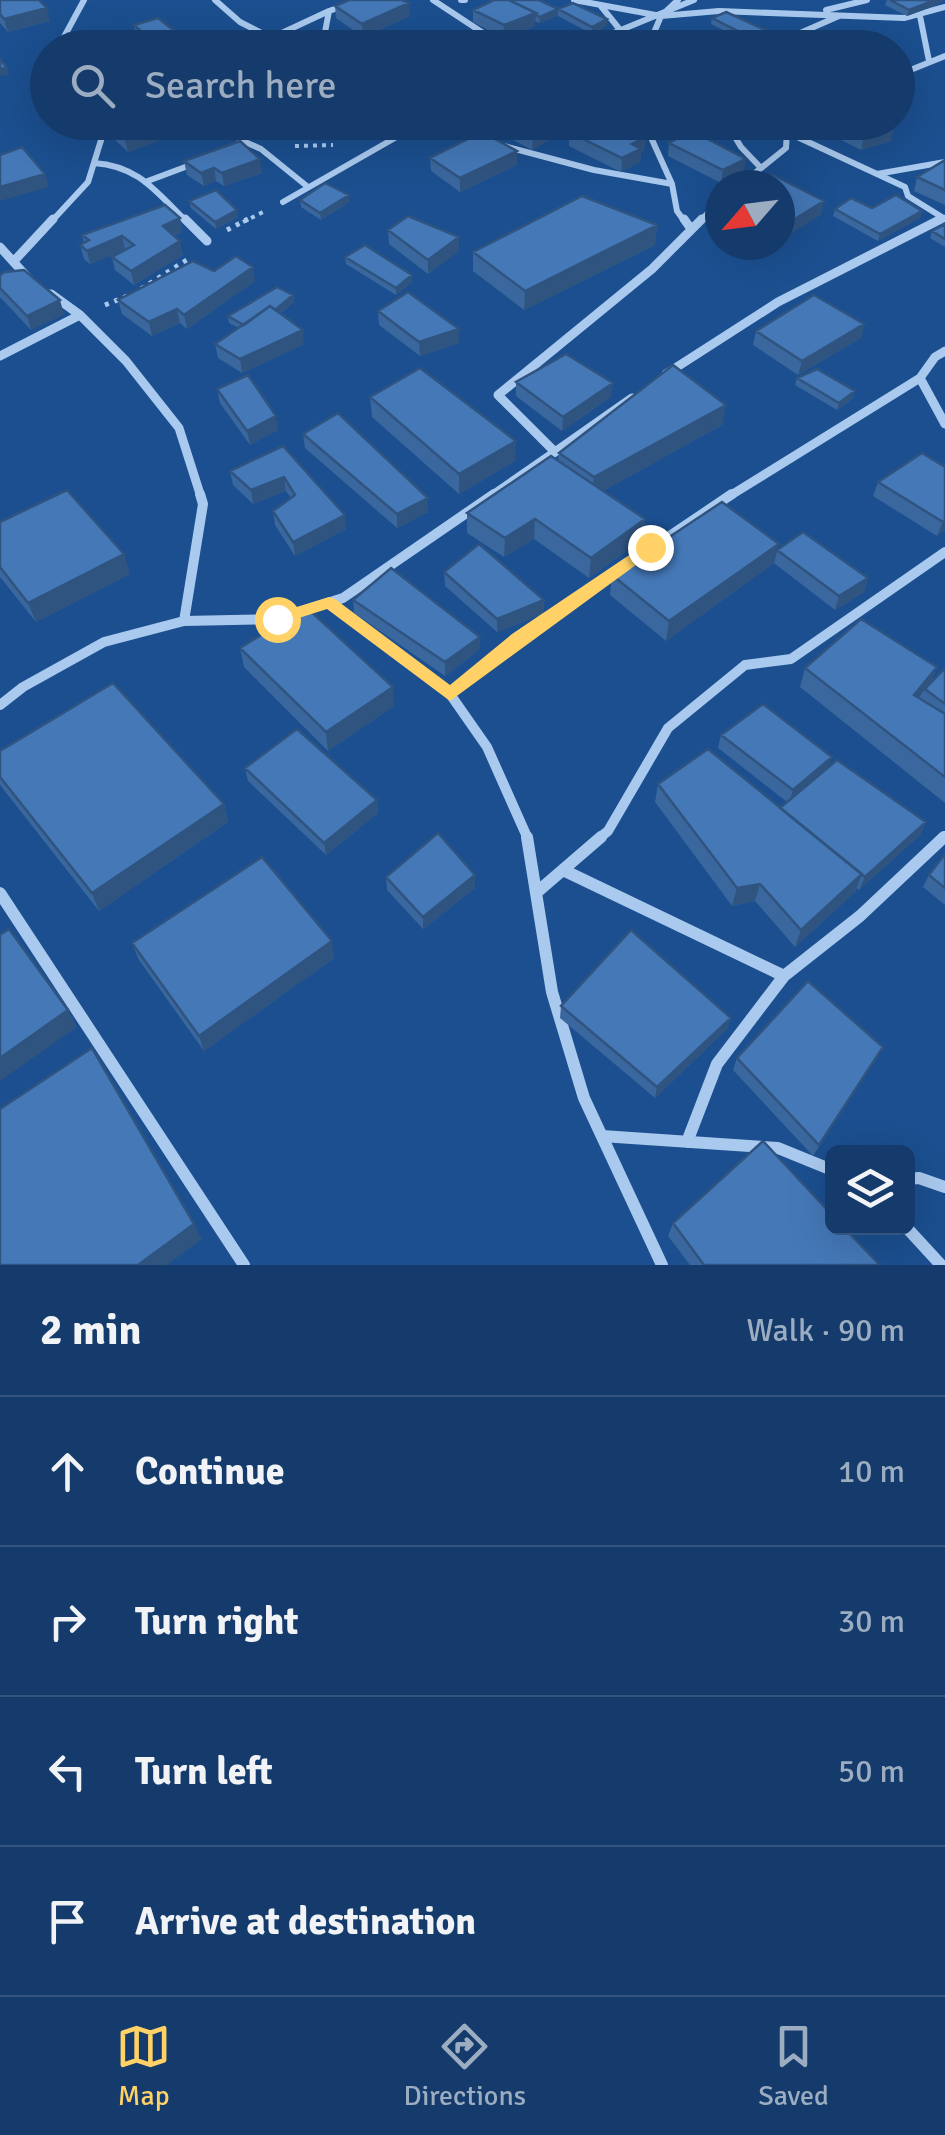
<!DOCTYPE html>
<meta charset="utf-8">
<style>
:root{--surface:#143b6b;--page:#1d4271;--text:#f1f3f6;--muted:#9dadc1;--line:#33557e;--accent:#ffd166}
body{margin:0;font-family:Signika,sans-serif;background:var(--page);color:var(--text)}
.controls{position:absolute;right:30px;bottom:30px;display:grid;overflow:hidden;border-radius:15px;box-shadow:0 10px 40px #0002}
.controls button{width:90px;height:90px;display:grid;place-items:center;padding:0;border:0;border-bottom:2px solid var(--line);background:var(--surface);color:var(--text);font:50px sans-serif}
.compass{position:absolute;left:705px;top:170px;width:90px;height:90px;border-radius:50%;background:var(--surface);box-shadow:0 10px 40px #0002;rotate:242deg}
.stop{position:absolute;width:30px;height:30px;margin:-22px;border:8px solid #ffd166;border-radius:50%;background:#fff}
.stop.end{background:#ffd166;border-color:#fff;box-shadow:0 2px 10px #0008}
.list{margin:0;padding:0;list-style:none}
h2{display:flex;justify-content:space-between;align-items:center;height:130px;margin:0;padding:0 40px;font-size:42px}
h2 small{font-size:32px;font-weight:400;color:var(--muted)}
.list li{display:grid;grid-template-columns:65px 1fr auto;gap:30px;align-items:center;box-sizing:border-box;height:150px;padding:0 40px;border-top:2px solid var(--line)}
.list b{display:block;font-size:38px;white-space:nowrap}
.list em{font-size:32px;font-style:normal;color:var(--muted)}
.icon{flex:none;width:55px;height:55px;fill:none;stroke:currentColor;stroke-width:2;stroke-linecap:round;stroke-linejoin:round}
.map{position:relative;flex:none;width:945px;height:1265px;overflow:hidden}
.search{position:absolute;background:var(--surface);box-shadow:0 10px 40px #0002;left:30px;right:30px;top:30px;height:110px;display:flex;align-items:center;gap:25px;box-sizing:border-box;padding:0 35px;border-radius:55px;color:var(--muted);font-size:38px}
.sheet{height:730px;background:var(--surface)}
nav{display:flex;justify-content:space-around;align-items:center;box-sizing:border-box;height:140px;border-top:2px solid var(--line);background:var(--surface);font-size:28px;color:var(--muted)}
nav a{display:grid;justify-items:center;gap:5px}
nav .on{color:var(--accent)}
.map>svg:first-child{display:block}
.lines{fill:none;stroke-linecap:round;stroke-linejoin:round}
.path-far1{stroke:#a9c9ee;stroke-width:4;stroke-dasharray:4 5;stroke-linecap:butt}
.path{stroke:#a9c9ee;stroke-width:5;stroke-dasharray:4 6;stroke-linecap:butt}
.minor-far3{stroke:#a9c9ee;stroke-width:6}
.minor-far2{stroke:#a9c9ee;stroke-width:9}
.minor-far1{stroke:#a9c9ee;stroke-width:10}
.minor{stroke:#a9c9ee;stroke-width:12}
.wall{fill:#3a679d}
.shaded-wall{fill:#305480}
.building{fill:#4478b7;stroke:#305480;stroke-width:2.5}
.route{fill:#ffd166}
</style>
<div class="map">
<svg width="945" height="1265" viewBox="0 0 945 1265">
<rect width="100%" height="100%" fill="#1b4f8f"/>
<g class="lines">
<path class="path-far1" d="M295,146l38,-1
M243,222l22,-11"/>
<path class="path" d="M227,230l21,-11
M141,289l49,-31
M105,305l25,-10"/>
<path class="minor-far3" d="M215,0l25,22 51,26
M433,0l73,48
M461,0h4
M574,0l87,16 58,-5 185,7 41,-11
M600,5l21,26
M826,10l41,-10
M920,16l9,45
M271,38l58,-27
M58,48l26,-48
M322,48l7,-37 31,-11
M577,48l117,-48
M662,48l-9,-13 8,-19 17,-16
M766,48l73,-32
M898,75l47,-19
M417,122l71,18
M644,122l28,62 5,27 8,11
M726,122l15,25 20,21
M765,122l140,65 3,9 37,23
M243,141l18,8 47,38
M504,146l90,24 78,14
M230,148l13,-7 -9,-7 27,-12
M94,163c45,3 62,29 93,59
M877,174l68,-12
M145,182l51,-19
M740,185l46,-37 1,-17 15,-9
M283,202l138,-79
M51,222l37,-40 14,-45 -11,-15
M699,222l21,-21
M936,222l8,-4"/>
<path class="minor-far2" d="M185,219l22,22
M684,219l7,10
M0,247l29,32
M15,260l38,-41
M51,294l29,21 46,46 53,67 22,69
M0,356l80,-41
M666,374l112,-72 163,-83
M920,378l25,46
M555,452l77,-54
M490,497l65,-45 -57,-57 154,-126 50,-50
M728,497l192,-119 15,-21 10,-6"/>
<path class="minor-far1" d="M329,603l121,91 113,-86 169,-114
M184,621l19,-117 -3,-10
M450,694l37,53 41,92
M0,705l23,-18 81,-45 80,-21 93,-2 66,-21 151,-104
M598,839l10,-8 60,-103 77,-63 46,-6 154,-107
M941,839l4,-3"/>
<path class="minor" d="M527,837l25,155 32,106 78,167
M563,870l221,106
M0,893l244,372
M536,893l65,-56
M602,1136l176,12 54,22
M687,1142l30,-78 67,-88 76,-60 84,-79
M908,1179l11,-1 26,9
M907,1228l34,37"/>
</g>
<path class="wall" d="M0,0l50,21 -42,11 -8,-9z
M887,0h56l-1,2 -13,6 -22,8 -22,-11z
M335,6l75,10 -47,21 -27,-19z
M558,9l49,16 -15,9 -34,-18 -19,7 -4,-2v5l-32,12 -30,-16v-12z
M712,18l59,22 -20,4 -40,-20z
M134,25l57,19 1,4h-45l-11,-10z
M666,40l46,8h-46z
M207,122l-79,30 -14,-13 -3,-13z
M579,122l-47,28 -24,-13 1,-13z
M819,122h65l7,19 -30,9 -43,-22z
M569,132l77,5 -2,14 -3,2 -1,9 -19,10 -52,-26z
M669,143l75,30 -23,10 -53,-27z
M517,151v14l-57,27 -29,-21 -1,-13z
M945,160v45l-31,-14 3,-14z
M184,161l78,12 -38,13 -8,-5 -12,5 -17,-11z
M300,200l49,2 -28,18 -20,-13z
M189,201l49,16 -22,12 -25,-21z
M872,208l50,3 -2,7 -42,23 -45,-25 2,-7z
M945,224v23l-15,-9 2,-7z
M657,225l-2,20 -131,65 -51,-39v-19z
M388,230l71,21 -31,23 -39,-30z
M182,232l-8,4 9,19 -49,30 -19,-15 -3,-13 12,-7 -34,14 -6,-5 -4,-14 4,-2 -2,-8z
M345,257l67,25 -16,13 -50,-31z
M214,271l41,10 -68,48 -7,-6 -28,13 -30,-22 -4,-14z
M0,275l64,39 -33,16 -31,-33z
M293,295l1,7 -14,12 24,30 -62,29 -24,-15 -3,-14 24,-16 -10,-5 -1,-7z
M378,311l81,18v14l-39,13 -41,-31z
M864,324l-3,14 -63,37 -45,-30 3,-14z
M797,378l56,20 -16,12 -42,-25z
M516,382l95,15 -49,34 -46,-35z
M217,389l61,41 -28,15 -30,-42z
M370,397l145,64 -56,33 -87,-77z
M722,425l-119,66 42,28 -2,20 -54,39 -55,-39 -30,18 -37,-24v-20l91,-52 1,-8z
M303,434l125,78 -31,16 -92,-80z
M283,446l63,83 -51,27 -20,-31 -2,-14 18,-13 -5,-7 -33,13 -20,-19 -3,-14z
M945,467v63l-8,6 -64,-40 5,-14z
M0,522l130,52 -94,48 -36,-45z
M777,550l91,28 -4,14 -29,18 -61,-47z
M774,563l-108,78 -56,-46 2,-20z
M444,572l100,28 -1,14 -46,18 -52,-46z
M353,600l127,37 -1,13 -34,26 -91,-63z
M240,648l154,58 -66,45 -84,-84z
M937,667l-7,17 15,-16v135l-145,-116 5,-19z
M721,735l108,32 97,55 -6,13 -61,55 -2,-2 -2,4 -60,55 -40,-46 -23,5 -77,-104 3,-18 122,24 7,-6 -69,-54z
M0,751l224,53 4,18 -129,89 -99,-126z
M245,768l132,32 1,13 -52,42 -78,-74z
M945,854v51l-22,-18 6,-12z
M386,877l89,11 -52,41 -36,-39z
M132,943l202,15 -130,93 -65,-91z
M561,1006l170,12 -4,11 -72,69 -95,-80z
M883,1047l-70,109 -80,-86 4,-12z
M673,1223l204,42h-187l-22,-29z"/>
<path class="shaded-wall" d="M935,0h8l-1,2 -13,6 -22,8 2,-6z
M409,3l1,13 -47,21 -1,-13z
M47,8l3,13 -42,11 -4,-13z
M558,9v7l-19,7 1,-6z
M536,13l-1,13 -32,12 1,-13z
M607,19v6l-15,9v-7z
M772,33l-1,7 -20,4 1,-6z
M7,68l2,7 -9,1v-7z
M169,122h38l-79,30 -3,-13z
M557,122h22l-47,28 1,-13z
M894,127l-3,14 -30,9 3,-14z
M646,137l-2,14 -3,2 -1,9 -19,10 1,-14 10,-14z
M517,151v14l-57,27v-14z
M260,159l2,14 -38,13 -2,-13z
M746,159l-2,14 -23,10 2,-13z
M214,168l2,13 -12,5 -3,-13z
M45,174l4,13 -49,14v-14z
M349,195v7l-28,18 -1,-7z
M824,201l-3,14 -41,25v-12z
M237,210l1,7 -22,12 -1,-7z
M922,211l-2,7 -42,23 2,-7z
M180,218l2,14 -16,8 -3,-14z
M657,225l-2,20 -131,65 1,-19z
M122,236l3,14 -35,14 -3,-13z
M459,237v14l-31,23v-14z
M180,241l3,14 -49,30 -3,-14z
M253,267l2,14 -68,48 -3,-14z
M412,275v7l-16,13v-7z
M293,295l1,7 -22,18 -22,8z
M60,300l4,14 -33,16 -4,-14z
M177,309l3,14 -28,13 -3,-14z
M864,324l-3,14 -63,37 4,-14z
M459,329v14l-39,13 -1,-14z
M303,330l1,14 -62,29 -2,-14z
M613,383l-2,14 -49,34 1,-14z
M855,391l-2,7 -16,12 2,-7z
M726,405l-4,20 -130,72 2,-20z
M276,416l2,14 -28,15 -3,-14z
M516,441l-1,20 -56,33v-20z
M284,477l2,14 -33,13 -2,-14z
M428,498v14l-31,16v-14z
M345,515l1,14 -51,27 -2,-14z
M535,519l-1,20 -30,18 1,-19z
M645,519l-2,20 -54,39 2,-20z
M945,520v10l-8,6 6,-14z
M779,544l-5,19 -108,78 3,-20z
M124,554l6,20 -94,48 -8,-19z
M868,578l-4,14 -29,18 4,-14z
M544,600l-1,14 -46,18v-13z
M480,637l-1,13 -34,26v-14z
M937,667l-8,19 -4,3 -18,25 7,-19z
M393,687l1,19 -66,45 -2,-19z
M832,757l-4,14 -39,32 4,-13z
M377,800l1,13 -52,42 -2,-12z
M224,804l4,18 -129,89 -7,-18z
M926,822l-6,13 -61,55 6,-13z
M862,874l-7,18 -60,55 6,-17z
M475,875v13l-52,41v-12z
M760,884l-5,17 -23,5 5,-18z
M332,941l2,17 -130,93 -5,-15z
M68,1010l9,17 -77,54v-23z
M731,1018l-4,11 -72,69 2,-11z
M194,1224l8,15 -35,26h-29z"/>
<path class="building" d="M0,0h39l8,8 -43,11 -4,-5z
M349,0h53l7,3 -47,21 -27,-18z
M494,0h15l27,13 -32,12 -31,-15z
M509,0h30l19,9 15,-6 34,16 -15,8 -34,-18 -18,8 -7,-3 3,-1z
M890,0h45l-26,10z
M726,12l46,21 -20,5 -40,-20z
M158,18l33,26 -8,4h-23l-26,-23z
M682,34l30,14h-33l-13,-8z
M113,35l9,13h-34l-3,-5z
M477,36l27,12h-51z
M415,37l26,10 -48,1z
M0,59l7,9 -7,1z
M120,122h49l-44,17 -14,-13z
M512,122h45l-24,15 -24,-13z
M837,122h47l10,5 -30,9z
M587,123l25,13 18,-7 16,8 -14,7 9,5 -19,9 -53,-26z
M692,131l54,28 -23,11 -54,-27z
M482,132l35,19 -57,27 -30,-20z
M240,141l20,18 -38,14 -8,-5 -13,5 -17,-12z
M22,147l23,27 -45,13v-32z
M945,160v30l-28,-13z
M773,175l51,26 -44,27v-43h-32z
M325,183l24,12 -29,18 -20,-13z
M216,190l21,20 -22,12 -26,-21z
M896,195l26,16 -42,23 -45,-25 16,-11 21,10z
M582,196l75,29 -132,66 -52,-39z
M165,205l15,13 -17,8 17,15 -49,30 -19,-14 22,-12 -12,-9 -35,15 -7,-6 9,-5 -7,-5z
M408,216l51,21 -31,23 -40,-30z
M945,224v15l-13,-8z
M365,245l47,30 -16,13 -51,-31z
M236,256l17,11 -69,48 -7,-6 -28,13 -31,-22 75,-39 21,10z
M24,270l36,30 -33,16 -27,-28v-13l5,-3z
M277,287l16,8 -18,15 -5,-4 -26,19 -16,-9z
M408,292l51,37 -40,13 -41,-31z
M814,295l50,29 -62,37 -46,-30z
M270,306l33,24 -63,29 -25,-15z
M566,354l47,29 -50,34 -47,-35z
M673,365l53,40 -132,72 -35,-24z
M420,368l96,73 -57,33 -89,-77z
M817,369l38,22 -16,12 -42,-25z
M248,375l28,41 -29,15 -30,-42z
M338,413l90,85 -31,16 -94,-80z
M283,446l62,69 -52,27 -20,-31 22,-16 -11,-18 -33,13 -21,-19z
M922,453l23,14v53l-2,2 -65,-40z
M551,456l94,63 -54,39 -56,-39 -30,19 -38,-25z
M67,490l57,64 -96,49 -28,-36v-45z
M722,502l57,42 -110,77 -57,-46z
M803,532l65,46 -29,18 -62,-46z
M479,544l65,56 -47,19 -53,-47z
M391,568l89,69 -35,25 -92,-62z
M306,607l87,80 -67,45 -86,-84z
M861,619l76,48 -23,28 31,19v63l-140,-109z
M945,668v36l-20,-15z
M113,683l111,121 -132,89 -92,-116v-26z
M763,704l69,53 -39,33 -72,-55z
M297,729l80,71 -53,43 -79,-75z
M708,749l154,125 -61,56 -41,-46 -23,4 -79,-104z
M837,760l89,62 -61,55 -85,-69z
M438,833l37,42 -52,42 -37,-40z
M945,854v34l-16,-13z
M262,857l70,84 -133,95 -67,-93z
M9,929l59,81 -68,48v-123z
M631,930l100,88 -74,69 -96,-81z
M808,981l75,66 -64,98 -82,-87z
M92,1048l102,176 -56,41h-138v-156z
M763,1141l69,74v13h12l34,35 -1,2h-173l-31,-42z"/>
<path class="route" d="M650,541l7,6 -2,4 -205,150 -123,-92 -50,16 -8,-6 2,-4 58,-18 6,2 115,86 62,-51z"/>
</svg>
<div class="controls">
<button><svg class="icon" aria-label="layers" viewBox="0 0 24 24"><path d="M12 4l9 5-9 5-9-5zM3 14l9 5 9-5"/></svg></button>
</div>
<svg class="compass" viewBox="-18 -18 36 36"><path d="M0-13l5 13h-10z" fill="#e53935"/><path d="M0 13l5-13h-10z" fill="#9dadc1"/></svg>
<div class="stop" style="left:277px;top:619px"></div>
<div class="stop end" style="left:650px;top:547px"></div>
<div class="search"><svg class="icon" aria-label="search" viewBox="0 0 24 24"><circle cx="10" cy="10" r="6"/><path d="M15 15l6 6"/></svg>Search here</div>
</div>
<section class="sheet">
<h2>2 min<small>Walk · 90 m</small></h2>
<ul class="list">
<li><svg class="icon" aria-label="ahead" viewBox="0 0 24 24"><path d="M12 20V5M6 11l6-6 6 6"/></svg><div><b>Continue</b></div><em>10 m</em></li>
<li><svg class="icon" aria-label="right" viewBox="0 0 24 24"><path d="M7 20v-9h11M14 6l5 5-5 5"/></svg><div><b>Turn right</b></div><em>30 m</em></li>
<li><svg class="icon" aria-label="left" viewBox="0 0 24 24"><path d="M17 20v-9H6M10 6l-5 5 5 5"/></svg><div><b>Turn left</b></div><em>50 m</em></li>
<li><svg class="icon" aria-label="arrive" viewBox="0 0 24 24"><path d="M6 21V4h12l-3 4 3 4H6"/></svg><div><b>Arrive at destination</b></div></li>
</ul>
</section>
<nav>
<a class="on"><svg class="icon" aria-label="map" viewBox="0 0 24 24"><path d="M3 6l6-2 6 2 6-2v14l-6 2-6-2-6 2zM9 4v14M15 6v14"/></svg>Map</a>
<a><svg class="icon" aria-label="directions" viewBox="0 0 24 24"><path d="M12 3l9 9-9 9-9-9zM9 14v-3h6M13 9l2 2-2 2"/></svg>Directions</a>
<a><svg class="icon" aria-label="saved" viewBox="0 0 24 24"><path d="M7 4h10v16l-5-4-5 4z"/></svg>Saved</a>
</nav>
